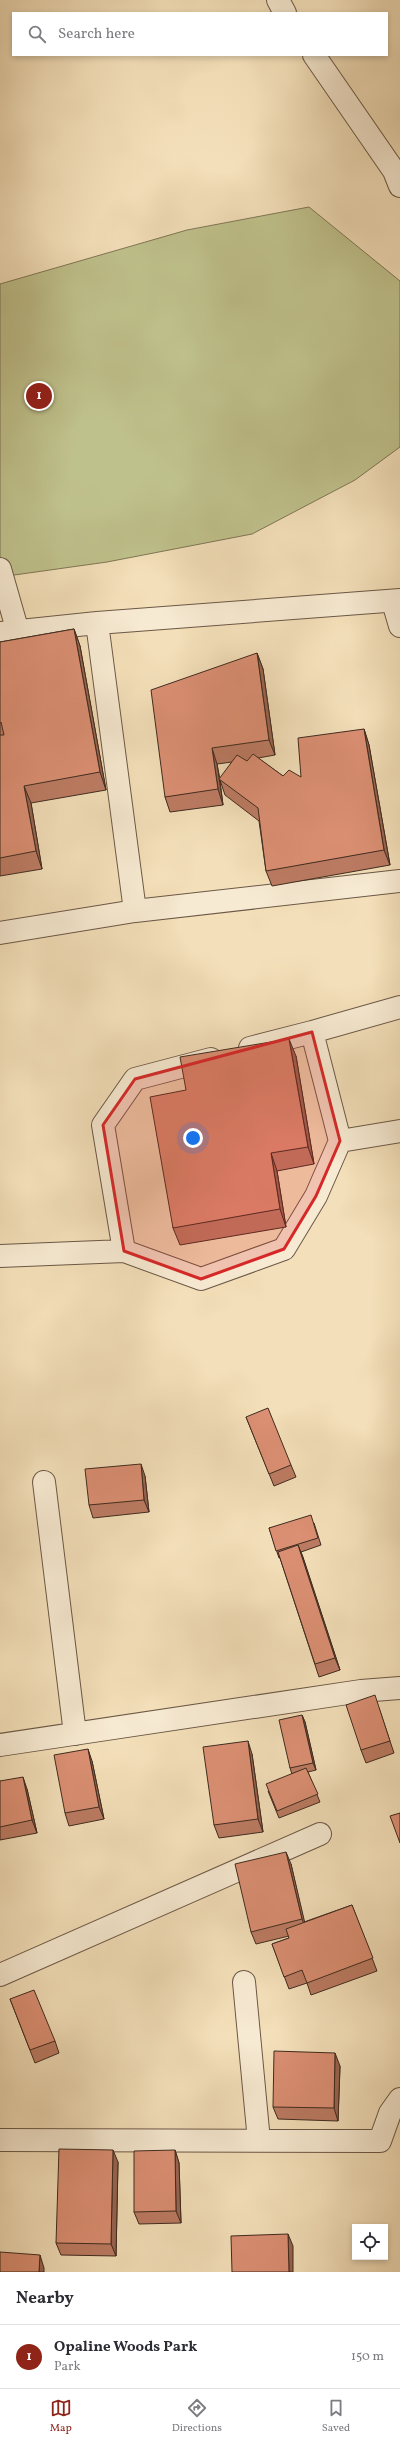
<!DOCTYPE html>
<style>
:root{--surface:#fff;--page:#f2f2f3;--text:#2b2b33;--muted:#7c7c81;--line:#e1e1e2;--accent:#8f2418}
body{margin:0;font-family:Vollkorn,serif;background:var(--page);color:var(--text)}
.controls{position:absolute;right:12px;bottom:12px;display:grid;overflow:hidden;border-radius:0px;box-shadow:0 2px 6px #0003}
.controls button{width:36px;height:36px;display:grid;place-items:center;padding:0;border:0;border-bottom:1px solid var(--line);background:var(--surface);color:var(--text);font:20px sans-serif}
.you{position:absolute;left:193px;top:1138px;width:14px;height:14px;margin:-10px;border:3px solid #fff;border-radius:50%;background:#1a73e8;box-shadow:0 0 0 6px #1a73e833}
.badge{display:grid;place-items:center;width:26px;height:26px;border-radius:50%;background:var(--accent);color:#fff;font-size:13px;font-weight:700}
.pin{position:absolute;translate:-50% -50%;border:2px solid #fff;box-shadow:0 1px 4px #0006}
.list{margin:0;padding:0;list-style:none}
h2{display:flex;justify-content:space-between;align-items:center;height:52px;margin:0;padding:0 16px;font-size:17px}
h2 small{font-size:13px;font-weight:400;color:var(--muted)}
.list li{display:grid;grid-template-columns:26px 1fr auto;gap:12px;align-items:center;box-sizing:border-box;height:64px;padding:0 16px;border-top:1px solid var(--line)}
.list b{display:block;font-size:15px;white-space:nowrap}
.list p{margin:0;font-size:13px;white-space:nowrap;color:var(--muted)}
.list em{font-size:13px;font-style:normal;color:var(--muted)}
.icon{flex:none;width:22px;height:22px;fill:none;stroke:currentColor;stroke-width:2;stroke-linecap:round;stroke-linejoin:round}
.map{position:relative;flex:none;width:400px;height:2272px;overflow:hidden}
.search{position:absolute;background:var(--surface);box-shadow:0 2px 6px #0003;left:12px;right:12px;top:12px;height:44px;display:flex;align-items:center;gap:10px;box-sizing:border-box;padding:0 14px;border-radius:0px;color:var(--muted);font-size:15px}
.sheet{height:116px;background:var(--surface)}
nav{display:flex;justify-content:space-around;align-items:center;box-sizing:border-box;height:56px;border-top:1px solid var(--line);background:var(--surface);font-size:11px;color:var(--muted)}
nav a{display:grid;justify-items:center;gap:2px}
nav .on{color:var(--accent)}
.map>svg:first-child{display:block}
.green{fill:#bfc18c;stroke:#7f7656}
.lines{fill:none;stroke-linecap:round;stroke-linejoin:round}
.pedestrian-casing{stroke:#6c5846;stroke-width:24}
.minor-casing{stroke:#6c5846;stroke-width:24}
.pedestrian{stroke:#f7ead2;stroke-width:22}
.minor{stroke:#f7ead2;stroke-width:22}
.wall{fill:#bc7b63;stroke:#3f2b1f;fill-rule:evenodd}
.shaded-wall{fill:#996450;stroke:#3f2b1f}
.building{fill:#db8f73;stroke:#3f2b1f}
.marked{fill:#d62828;fill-opacity:0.2;stroke:#d62828;stroke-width:3;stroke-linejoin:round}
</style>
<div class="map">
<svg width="400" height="2272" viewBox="0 0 400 2272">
<rect width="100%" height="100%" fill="#f3dfb9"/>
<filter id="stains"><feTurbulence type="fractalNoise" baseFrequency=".005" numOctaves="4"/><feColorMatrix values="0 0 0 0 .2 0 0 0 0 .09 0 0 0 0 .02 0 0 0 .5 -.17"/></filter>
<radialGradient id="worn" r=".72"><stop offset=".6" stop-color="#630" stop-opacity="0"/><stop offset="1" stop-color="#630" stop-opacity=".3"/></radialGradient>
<path class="green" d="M309,207l91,74v166l-45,33 -103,54 -145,28 -107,15v-293l187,-54z"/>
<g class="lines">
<defs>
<path id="pedestrian" d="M0,569l18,63"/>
<path id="minor" d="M278,0l7,13
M314,55l80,116 6,15
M393,602l7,24
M97,623l38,288
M0,633l97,-10 303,-23
M0,933l135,-22 265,-30
M400,1007l-88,25 28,109 60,-10
M250,1048l62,-16
M211,1059l-76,20 -32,46 21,126 77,28 83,-30 32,-53 24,-55
M0,1256l124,-5
M44,1482l31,252
M0,1745l361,-54 39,-3
M0,1975l320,-141
M244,1982l15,159
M0,2140l380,1 10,-28 10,-14"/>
</defs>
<use href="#pedestrian" class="pedestrian-casing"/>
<use href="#minor" class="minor-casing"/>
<use href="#pedestrian" class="pedestrian"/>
<use href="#minor" class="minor"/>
</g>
<path class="wall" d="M74,629l6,17 26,144 -75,13 11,66 -42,7v-234z
M257,653l6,16 12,86 -17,3 25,18 18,1 63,-48 5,16 21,120 -118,21 -6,-15 -7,-50 -34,-26 -5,-15 3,25 -53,7 -5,-15zM232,762l-12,17 -3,-15z
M296,1056l18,108 -37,7 9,56 -106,18 -7,-17 13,-138z
M246,1417l45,48 5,12 -22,9z
M145,1476l4,36 -56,6 -4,-13z
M314,1523l7,22 -20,7 39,118 -21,7 -39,-119h-1l-10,-30z
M379,1708l15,45 -28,10 -5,-13z
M302,1715l3,7 11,48 -8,2 12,30 -41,16 -11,-27 24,-17 -2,-6z
M252,1754l11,78 -44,6 -5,-13z
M92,1761l12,58 -35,7 -4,-13z
M0,1781l27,8 10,44 -37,7z
M291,1864l13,58 48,-17 25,66 -66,24 -4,-12 -18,6 -17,-45 17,-6v-2l-33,8 -5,-12z
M10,1999l45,42 4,12 -24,10z
M340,2066l-2,55 -60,-2 -5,-12z
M175,2150l4,13 2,60 -42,1 -5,-12z
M118,2162l-2,94 -55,-1 -5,-12z"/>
<path class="shaded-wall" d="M74,629l6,17 26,144 -6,-18z
M257,653l6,16 12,86 -6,-15z
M364,729l5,16 21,120 -6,-15z
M212,748l5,16 6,41 -5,-16z
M24,786l7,17 11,66 -6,-18z
M289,1039l7,17 18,108 -6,-17z
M271,1153l6,18 9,56 -6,-18z
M141,1464l4,12 4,36 -5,-12z
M298,1545l5,12 37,113 -5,-12z
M302,1715l3,7 11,48 -3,-7z
M248,1741l4,13 11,78 -5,-13z
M88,1749l4,12 12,58 -5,-12z
M23,1777l4,12 10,44 -5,-13z
M286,1852l5,12 16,68 -5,-13z
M335,2053l5,13 -2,55 -4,-13z
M113,2150l5,12 -2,94 -5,-12z
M175,2150l4,13 2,60 -5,-12z
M288,2234l5,12v26h-4z
M40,2255l4,13v4h-5z"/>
<path class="building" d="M74,629l26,143 -76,14 12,65 -36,7v-123h4l-3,-13 -1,1v-81z
M257,653l12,87 -57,8 6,41 -53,8 -14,-107z
M364,729l20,121 -118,21 -8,-63 -39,-29 18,-24 10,6 6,-7 30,22 6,-6 12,7 -3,-39z
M289,1039l19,108 -37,6 9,56 -107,19 -23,-131 36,-7 -6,-33z
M268,1408l23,57 -22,9 -23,-57z
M141,1464l3,36 -55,5 -4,-36z
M311,1515l7,23 -42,13 -7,-23z
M298,1545l37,113 -20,6 -37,-112z
M375,1695l15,46 -29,9 -15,-45z
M302,1715l11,48 -23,5 -11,-48z
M248,1741l10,78 -44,6 -11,-78z
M88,1749l11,58 -34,6 -11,-58z
M306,1768l12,26 -41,17 -11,-27z
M23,1777l9,43 -32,7v-46z
M400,1813v30l-10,-27z
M286,1852l16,67 -51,13 -16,-68z
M352,1905l21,53 -66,25 -5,-13 -18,7 -12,-33 17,-6 -3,-9z
M34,1990l21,51 -25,9 -20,-51z
M274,2051l61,2 -1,55 -61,-1z
M59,2149l54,1 -2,94 -55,-1z
M175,2150l1,61 -42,1v-61z
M288,2234l1,38h-57l-1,-36z
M0,2252l40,3 -1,17h-39z"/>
<path class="marked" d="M312,1032l28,109 -24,55 -32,53 -83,30 -77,-28 -21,-126 32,-46z"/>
<rect width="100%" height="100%" filter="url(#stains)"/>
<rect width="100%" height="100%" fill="url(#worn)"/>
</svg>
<div class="controls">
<button><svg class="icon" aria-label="locate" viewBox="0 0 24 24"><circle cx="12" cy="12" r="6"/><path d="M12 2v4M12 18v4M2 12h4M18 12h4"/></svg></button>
</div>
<div class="you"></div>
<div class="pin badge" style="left:39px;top:396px">1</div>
<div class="search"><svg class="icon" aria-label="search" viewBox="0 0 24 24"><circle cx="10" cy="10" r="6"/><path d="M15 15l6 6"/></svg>Search here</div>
</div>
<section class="sheet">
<h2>Nearby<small></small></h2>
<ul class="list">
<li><span class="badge">1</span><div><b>Opaline Woods Park</b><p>Park</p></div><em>150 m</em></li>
</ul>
</section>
<nav>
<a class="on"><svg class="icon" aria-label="map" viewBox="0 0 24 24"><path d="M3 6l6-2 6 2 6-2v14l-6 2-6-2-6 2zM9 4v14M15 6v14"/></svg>Map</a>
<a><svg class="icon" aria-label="directions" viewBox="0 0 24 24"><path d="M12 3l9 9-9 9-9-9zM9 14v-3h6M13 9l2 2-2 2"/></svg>Directions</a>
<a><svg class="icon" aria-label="saved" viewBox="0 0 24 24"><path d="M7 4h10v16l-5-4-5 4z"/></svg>Saved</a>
</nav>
